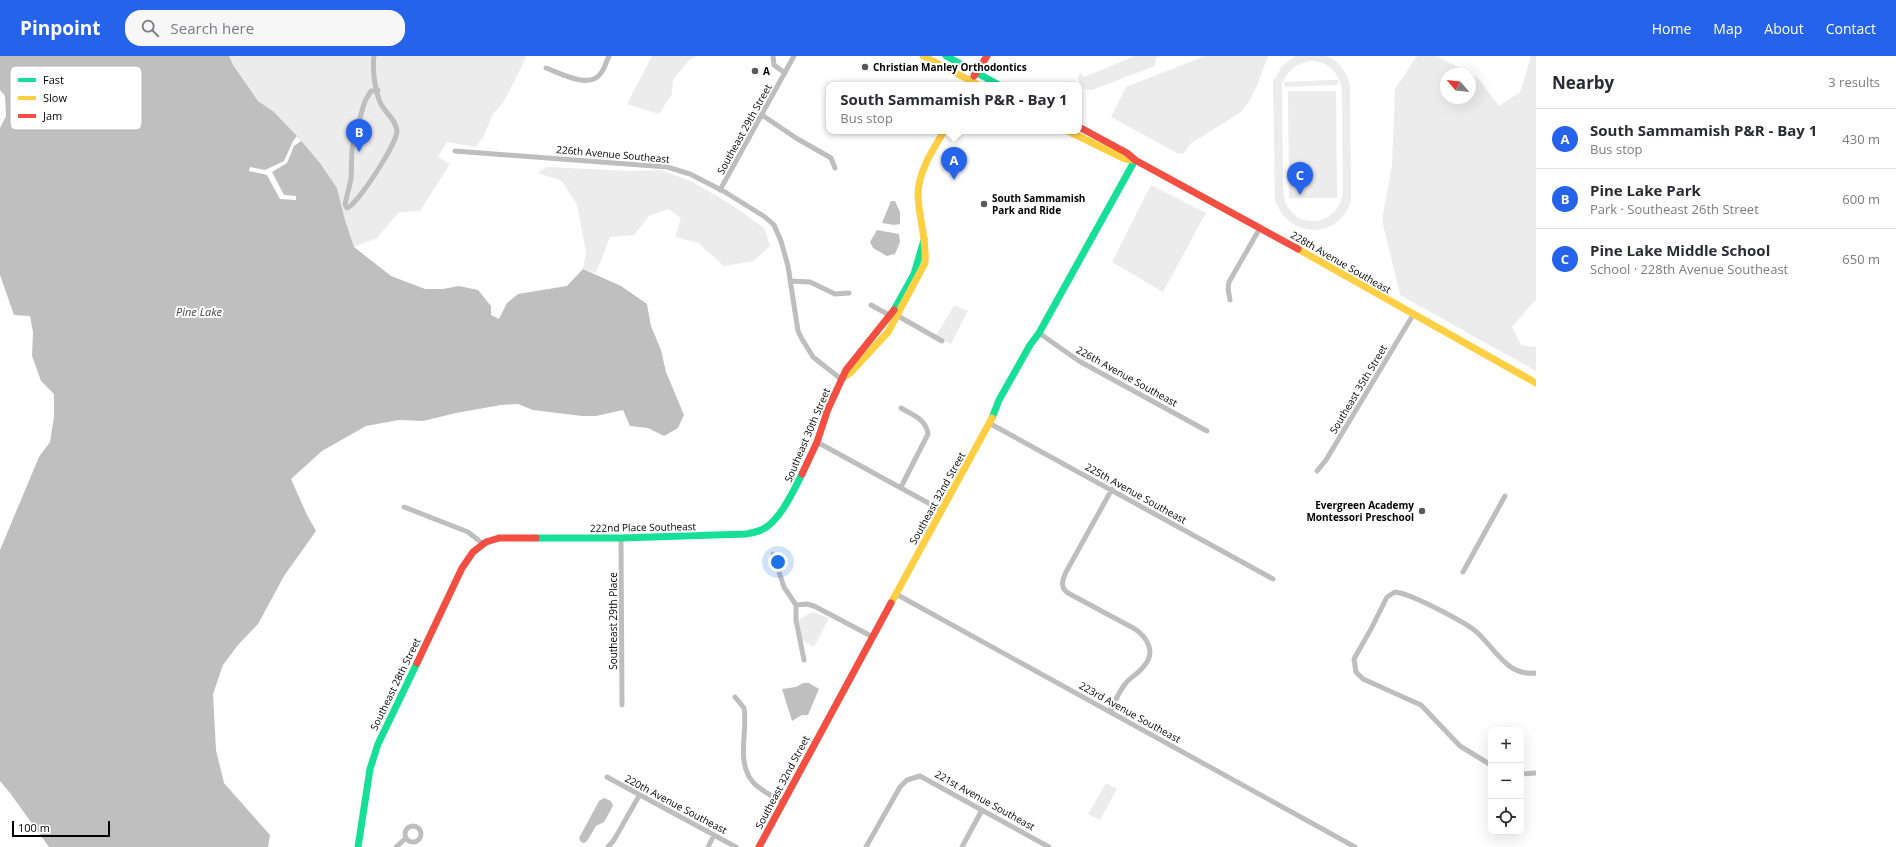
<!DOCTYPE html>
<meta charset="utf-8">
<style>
:root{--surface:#fff;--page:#f7f7f7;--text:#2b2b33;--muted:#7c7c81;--line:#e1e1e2;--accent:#2563eb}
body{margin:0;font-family:"Open Sans",sans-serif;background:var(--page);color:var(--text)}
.controls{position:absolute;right:12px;bottom:12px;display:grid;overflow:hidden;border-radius:8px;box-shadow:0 4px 16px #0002}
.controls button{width:36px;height:36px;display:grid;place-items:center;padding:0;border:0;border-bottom:1px solid var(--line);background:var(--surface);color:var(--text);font:20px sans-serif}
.compass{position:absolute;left:1440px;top:12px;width:36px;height:36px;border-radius:50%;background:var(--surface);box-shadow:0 4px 16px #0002;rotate:298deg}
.scale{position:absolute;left:12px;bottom:10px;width:98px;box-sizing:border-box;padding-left:4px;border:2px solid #000;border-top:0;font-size:11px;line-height:14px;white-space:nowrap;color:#000;-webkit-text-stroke:3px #fff;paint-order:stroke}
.you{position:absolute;left:778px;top:506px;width:14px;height:14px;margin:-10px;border:3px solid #fff;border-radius:50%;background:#1a73e8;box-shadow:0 0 0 6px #1a73e833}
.badge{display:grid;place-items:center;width:26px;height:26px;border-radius:50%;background:var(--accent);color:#fff;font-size:13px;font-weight:700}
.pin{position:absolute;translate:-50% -33px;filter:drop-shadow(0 1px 2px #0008)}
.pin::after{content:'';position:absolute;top:21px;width:14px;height:12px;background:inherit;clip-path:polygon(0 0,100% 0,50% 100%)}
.popup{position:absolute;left:826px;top:26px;width:256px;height:52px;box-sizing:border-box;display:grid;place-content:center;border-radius:8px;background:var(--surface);filter:drop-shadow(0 1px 3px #0005);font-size:13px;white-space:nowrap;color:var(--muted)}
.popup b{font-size:15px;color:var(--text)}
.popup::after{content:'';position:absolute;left:50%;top:100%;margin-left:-8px;border:8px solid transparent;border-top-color:var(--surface)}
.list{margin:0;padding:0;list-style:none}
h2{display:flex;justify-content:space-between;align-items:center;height:52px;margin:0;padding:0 16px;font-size:17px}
h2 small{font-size:13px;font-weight:400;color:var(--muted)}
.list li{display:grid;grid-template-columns:26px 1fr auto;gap:12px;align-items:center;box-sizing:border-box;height:60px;padding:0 16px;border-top:1px solid var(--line)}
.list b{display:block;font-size:15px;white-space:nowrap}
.list p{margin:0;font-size:13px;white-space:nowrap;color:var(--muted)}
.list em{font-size:13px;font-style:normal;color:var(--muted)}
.icon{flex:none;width:22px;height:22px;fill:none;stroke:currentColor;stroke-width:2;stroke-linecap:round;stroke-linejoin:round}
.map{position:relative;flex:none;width:1536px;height:791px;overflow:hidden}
header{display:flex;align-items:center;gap:24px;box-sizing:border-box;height:56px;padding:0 20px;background:var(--accent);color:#fff}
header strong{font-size:19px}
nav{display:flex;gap:22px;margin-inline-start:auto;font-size:14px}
.search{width:280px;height:36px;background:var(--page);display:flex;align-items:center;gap:10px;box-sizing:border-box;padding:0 14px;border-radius:16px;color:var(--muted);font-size:15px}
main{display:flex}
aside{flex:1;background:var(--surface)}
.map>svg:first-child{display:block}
.green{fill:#ececec;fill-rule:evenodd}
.water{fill:#bfbfbf}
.pier{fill:#fff}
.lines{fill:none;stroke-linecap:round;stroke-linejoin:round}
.street{stroke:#bebebe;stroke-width:5}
.fast{stroke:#16e098;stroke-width:7}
.slow{stroke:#ffcf43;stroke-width:7}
.jam{stroke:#f24e42;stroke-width:7}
.poi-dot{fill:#595959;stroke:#fff;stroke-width:1.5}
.labels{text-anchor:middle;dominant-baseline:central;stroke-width:4;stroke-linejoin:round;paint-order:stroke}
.poi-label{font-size:10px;font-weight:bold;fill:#000;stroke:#fff;text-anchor:start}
.street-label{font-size:10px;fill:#000;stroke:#fff}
.water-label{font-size:11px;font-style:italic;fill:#444;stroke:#fff}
.key{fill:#fff;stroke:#b2b2b2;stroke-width:1}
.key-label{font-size:11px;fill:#000}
</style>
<header>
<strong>Pinpoint</strong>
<div class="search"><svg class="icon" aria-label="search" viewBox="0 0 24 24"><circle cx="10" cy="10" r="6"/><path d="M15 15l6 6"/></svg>Search here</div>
<nav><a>Home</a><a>Map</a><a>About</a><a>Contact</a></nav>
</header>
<main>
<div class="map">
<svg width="1536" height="791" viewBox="0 0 1536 791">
<rect width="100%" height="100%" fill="#fff"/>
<path class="green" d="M229,0h297l-2,6 -21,41 -10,11 -10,24 -8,9 -28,-5 -9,15 12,7 -30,47 -21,1 -22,26 -23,9 -9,-27 -8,-32 -17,-25 -19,-22 -28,-30 -15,-10 -25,-36z
M652,0h45l-9,5 -15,19 -1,14 -13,20 -32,-10z
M1135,0h27l-6,2 -1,8 -63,24c-8,1 -11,-5 -14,-11l2,-7 4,5z
M1205,0h63l-11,30 -9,17 -7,9 -51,32 -7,10 -6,-1 -66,-36 15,-30z
M1296,0h31c13,6 21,17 23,31l1,114c-12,39 -63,38 -76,-1l-2,-121h2l7,-13zM1312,5c19,1 30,15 30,34l1,100c-9,37 -57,34 -60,-4l-1,-107c5,-13 15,-22 30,-23z
M1417,0h20l41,22 21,28 21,-14 11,-36h5v243l-24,28 9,18 15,2v24l-136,-76 -18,-75 10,-55 3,-76zM1446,18h24v24h-24z
M1330,24h8v5l-53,2 -1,-5z
M1288,35h48l1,107h-48z
M546,111l87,4 28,-1 32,12 39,23 32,23 6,18 -16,15 -30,5 -26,-23 -23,-6 6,-19 -13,-9 -19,7 -15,19 -24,2 -14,36 -13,-4 3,-17 -9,-47 -15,-24 -24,-8z
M1151,129l55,28 -43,79 -51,-30z
M954,249l14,6 -17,33 -15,-8z
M813,556l16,6 -15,29 -12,-7 -3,-21z
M1106,727l11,6 -17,31 -12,-6z"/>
<path class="water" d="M0,0h229l4,9 25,36 15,10 24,25 23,27 17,25 8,32 9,27 37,29 34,13h18l16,-3 19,4 13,16v9l8,4 8,-16 11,-9 49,-8 16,-17 38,17 26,18 4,22 10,24 5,22 18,43 -6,13 -14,8 -16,-8 -18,-2 -7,-16 -27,6h-14l-49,-6 -15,-6 -17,1 -45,8 -33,8 -24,-1 -33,6 -44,25 -31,28 16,36 9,16 -32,45 -26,48 -20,21 -15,20 -10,29 3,56 8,33 46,52 -2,12h-219l-39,-54 -10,-12v-231l39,-93 11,-15 4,-25v-23l-13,-13 -9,-25 1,-24 -3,-16 -16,-1 -14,-40v-147l6,-12 -1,-20 -5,-6z
M891,145h4l5,11v12l-6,1 -12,-2z
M877,174l22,4 1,8 -5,12 -8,2 -14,-8 -3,-6z
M803,627h6l10,6 -11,26h-6l-10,6 -10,-32 14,-2z
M604,742l7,3 2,5 -9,16 -8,4 -9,15 -3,2 -3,-1 -2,-4 20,-37z"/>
<path class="pier" d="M297,80l4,5 -7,5 -7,17 -15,9 12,23 12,1v4l-16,-1 -13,-24 -18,-4 1,-4 15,3 19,-9 9,-20z"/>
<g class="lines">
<path class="street" d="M374,0c-2,13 1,34 6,46 4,10 16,17 17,29 0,12 -39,73 -50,77l-2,-4 6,-25 1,-30 4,-18 9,-30 6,-10 7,-1
M773,0l1,9 11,8
M546,12c14,5 44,22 55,5 4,-5 5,-11 8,-17
M762,59l34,23 35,20 4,10
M455,95l212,16 23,7 35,18 40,25 9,8 7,16 7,25 10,65 4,8 11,18 28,22
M720,134l74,-134
M790,225l20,1 25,12 14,-1
M1230,244l-2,-11 1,-7 31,-54
M871,249l20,11
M898,260l44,25
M1039,277l40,28 128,70
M989,367l284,156
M817,386l124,68
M1317,415l9,-11 87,-145
M901,431l27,-53c-2,-15 -15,-19 -27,-26
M404,451l64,25 14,11
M621,482l1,167
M773,498l11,33 12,18v15l8,40
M1463,516l42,-76
M896,538l459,253
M796,549l11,-1 7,2 59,31
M735,641l9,11c4,22 -8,53 8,73 7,9 21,15 30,21
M1110,655c5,-9 9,-20 16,-28 5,-6 13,-10 18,-17 12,-13 4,-28 -9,-37l-67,-36c-8,-6 -6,-12 -2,-21l46,-83
M1491,709l-31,-19 -39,-41 -58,-26 -7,-7 -2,-13 17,-30 16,-32 8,-5c15,1 65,28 78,37 21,16 32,48 63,44
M1521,718l15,-1
M607,721l129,70
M405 778a8 8 0 1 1 16 0a8 8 0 1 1-16 0Z
M396,791l10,-9
M608,791l6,-7 25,-44
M708,791l6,-12
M866,791l34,-60 7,-7 13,-4 129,71
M962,791l20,-37"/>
<path class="fast" d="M946,0l53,29
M894,254l20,-36 10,-34
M992,362l7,-18 31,-55 9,-12 96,-173
M536,482h85l125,-4c5,-1 11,-2 15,-4 18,-7 33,-40 41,-56
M358,791l12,-78 8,-25 39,-81"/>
<path class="slow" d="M923,0l56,29
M1068,75l57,28 10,1
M1298,193l238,134
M843,322l7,-5 38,-41 37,-69c2,-24 -7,-47 -7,-70 1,-23 15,-43 26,-62
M891,547l101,-185"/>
<path class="jam" d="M974,20l13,-20
M1079,71l48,26 8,7 163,89
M802,418l15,-32 11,-33 18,-39 48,-60
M417,607l45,-95 11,-16 13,-10 13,-4h37
M759,791l132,-244"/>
</g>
<g class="poi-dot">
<circle cx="865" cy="11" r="4"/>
<circle cx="755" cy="15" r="4"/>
<circle cx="984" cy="148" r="4"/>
<circle cx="1422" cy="455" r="4"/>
</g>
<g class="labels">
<g class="poi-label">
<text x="873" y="11">Christian Manley Orthodontics</text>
<text x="763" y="15">A</text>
<text x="992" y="142">South Sammamish<tspan x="992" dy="12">Park and Ride</tspan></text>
<text x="1414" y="449" text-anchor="end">Evergreen Academy<tspan x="1414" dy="12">Montessori Preschool</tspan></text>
</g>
<g class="street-label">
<text transform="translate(744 73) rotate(-61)">Southeast 29th Street</text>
<text transform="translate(613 98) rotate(5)">226th Avenue Southeast</text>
<text transform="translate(1341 206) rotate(30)">228th Avenue Southeast</text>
<text transform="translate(1127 320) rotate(29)">226th Avenue Southeast</text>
<text transform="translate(1358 333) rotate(-59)">Southeast 35th Street</text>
<text transform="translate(807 379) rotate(-67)">Southeast 30th Street</text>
<text transform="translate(1136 437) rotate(29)">225th Avenue Southeast</text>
<text transform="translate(937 442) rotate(-61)">Southeast 32nd Street</text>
<text transform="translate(643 471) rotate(-1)">222nd Place Southeast</text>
<text transform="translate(613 565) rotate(-90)">Southeast 29th Place</text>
<text transform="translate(395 628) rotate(-64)">Southeast 28th Street</text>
<text transform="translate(1130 656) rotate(29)">223rd Avenue Southeast</text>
<text transform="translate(782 726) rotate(-62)">Southeast 32nd Street</text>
<text transform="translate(985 744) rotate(29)">221st Avenue Southeast</text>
<text transform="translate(676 748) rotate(28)">220th Avenue Southeast</text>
</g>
<g class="water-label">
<text x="199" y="255">Pine Lake</text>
</g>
</g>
<rect x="10" y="10" width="132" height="64" rx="6" class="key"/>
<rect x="18" y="22" width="18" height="4" fill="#16e098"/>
<rect x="18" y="40" width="18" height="4" fill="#ffcf43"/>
<rect x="18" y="58" width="18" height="4" fill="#f24e42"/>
<g class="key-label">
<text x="43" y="28">Fast</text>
<text x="43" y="46">Slow</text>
<text x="43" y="64">Jam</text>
</g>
</svg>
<div class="controls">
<button>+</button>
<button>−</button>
<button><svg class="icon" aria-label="locate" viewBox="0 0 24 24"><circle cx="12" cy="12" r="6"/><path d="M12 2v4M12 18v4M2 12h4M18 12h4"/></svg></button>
</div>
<svg class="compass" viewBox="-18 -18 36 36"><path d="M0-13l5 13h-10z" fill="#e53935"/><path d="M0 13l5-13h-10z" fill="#7c7c81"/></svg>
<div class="scale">100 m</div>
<div class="you"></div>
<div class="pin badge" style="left:954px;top:124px">A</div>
<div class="popup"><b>South Sammamish P&amp;R - Bay 1</b>Bus stop</div>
<div class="pin badge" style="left:359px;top:96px">B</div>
<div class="pin badge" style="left:1300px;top:139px">C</div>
</div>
<aside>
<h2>Nearby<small>3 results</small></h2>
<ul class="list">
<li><span class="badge">A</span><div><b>South Sammamish P&amp;R - Bay 1</b><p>Bus stop</p></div><em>430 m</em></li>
<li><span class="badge">B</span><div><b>Pine Lake Park</b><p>Park · Southeast 26th Street</p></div><em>600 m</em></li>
<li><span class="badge">C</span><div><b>Pine Lake Middle School</b><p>School · 228th Avenue Southeast</p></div><em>650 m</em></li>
</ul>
</aside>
</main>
